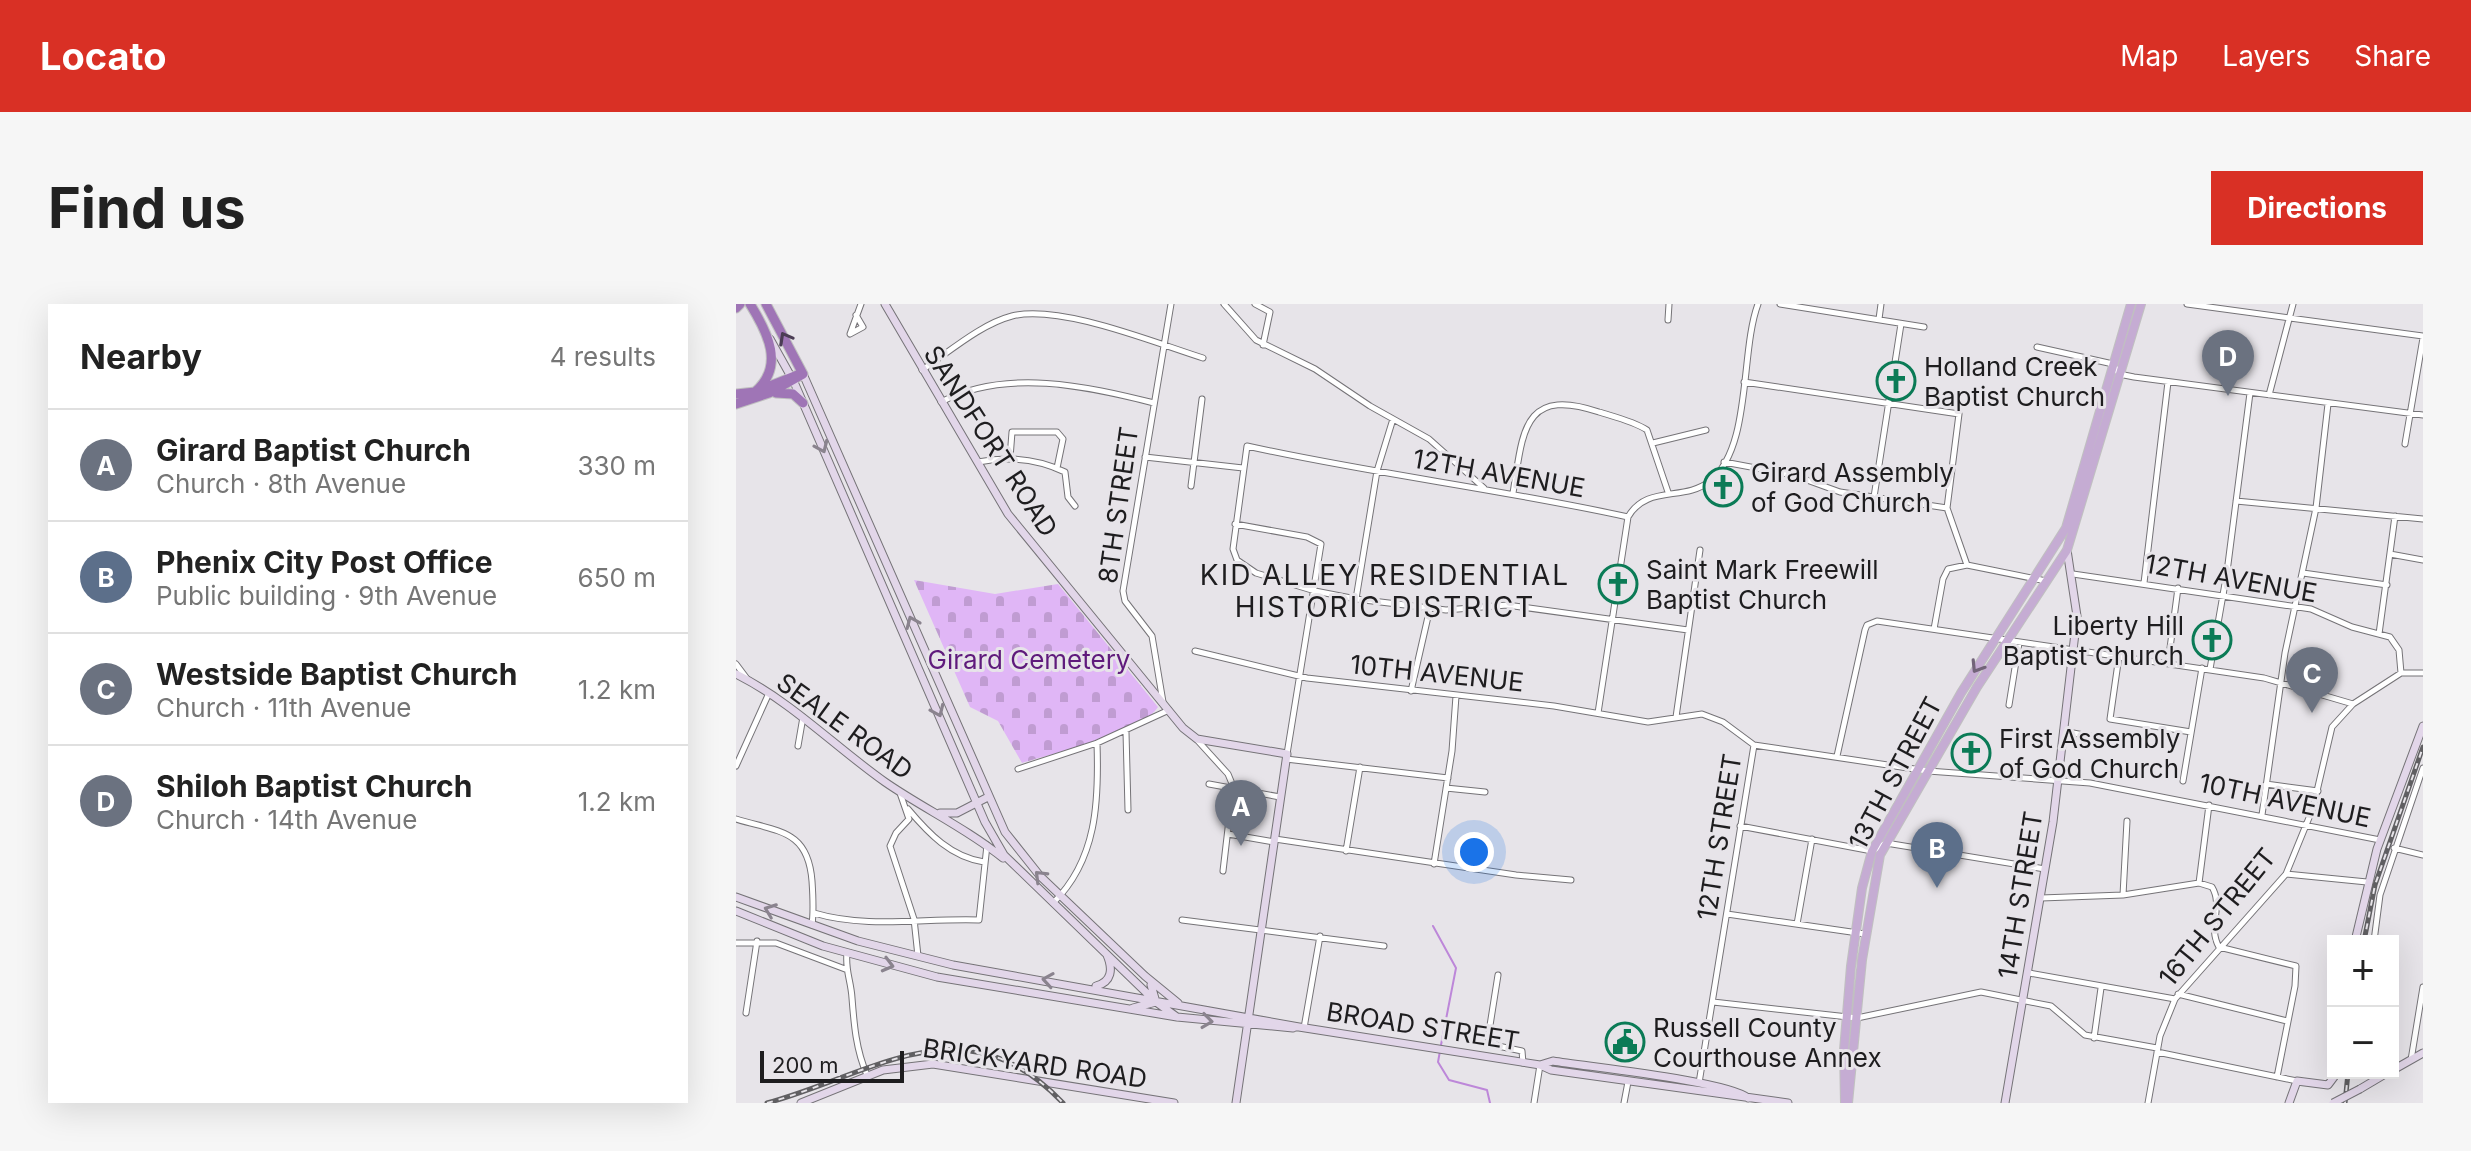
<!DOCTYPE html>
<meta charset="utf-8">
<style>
:root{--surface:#fff;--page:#f6f6f6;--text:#222;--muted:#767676;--line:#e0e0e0;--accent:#d93025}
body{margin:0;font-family:Inter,sans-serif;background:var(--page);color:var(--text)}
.controls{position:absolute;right:24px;bottom:24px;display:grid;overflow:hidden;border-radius:0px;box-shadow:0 8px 32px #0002}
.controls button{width:72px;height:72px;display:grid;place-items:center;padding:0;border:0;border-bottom:2px solid var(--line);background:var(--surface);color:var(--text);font:40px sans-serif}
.scale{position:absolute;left:24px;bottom:20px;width:144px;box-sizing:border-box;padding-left:8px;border:4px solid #1e1d1f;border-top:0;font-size:22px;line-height:28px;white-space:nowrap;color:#1e1d1f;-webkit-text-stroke:6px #e7e4e9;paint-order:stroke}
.you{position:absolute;left:738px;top:548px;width:28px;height:28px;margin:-20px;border:6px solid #fff;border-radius:50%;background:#1a73e8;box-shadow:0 0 0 12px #1a73e833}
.badge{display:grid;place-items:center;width:52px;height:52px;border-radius:50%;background:var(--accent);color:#fff;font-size:26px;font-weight:700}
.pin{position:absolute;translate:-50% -66px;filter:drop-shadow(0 2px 4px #0008)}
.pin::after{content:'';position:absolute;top:42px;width:28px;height:24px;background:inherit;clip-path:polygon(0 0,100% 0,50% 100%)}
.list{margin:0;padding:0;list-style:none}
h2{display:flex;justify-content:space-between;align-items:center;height:104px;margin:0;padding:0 32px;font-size:34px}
h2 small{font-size:26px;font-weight:400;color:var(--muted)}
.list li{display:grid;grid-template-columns:52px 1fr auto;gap:24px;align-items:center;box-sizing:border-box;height:112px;padding:0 32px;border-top:2px solid var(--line)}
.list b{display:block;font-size:30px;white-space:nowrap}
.list p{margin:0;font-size:26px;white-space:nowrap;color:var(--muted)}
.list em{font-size:26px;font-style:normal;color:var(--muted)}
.map{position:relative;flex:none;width:1687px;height:799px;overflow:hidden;border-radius:0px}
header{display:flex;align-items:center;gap:48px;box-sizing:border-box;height:112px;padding:0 40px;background:var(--accent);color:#fff}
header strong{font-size:38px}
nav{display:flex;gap:44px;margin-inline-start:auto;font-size:28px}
.intro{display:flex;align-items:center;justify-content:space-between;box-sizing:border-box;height:192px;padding:0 48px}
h1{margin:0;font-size:56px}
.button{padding:20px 36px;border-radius:0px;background:var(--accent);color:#fff;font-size:28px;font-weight:700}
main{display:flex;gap:48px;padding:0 48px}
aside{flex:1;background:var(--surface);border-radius:0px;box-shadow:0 8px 32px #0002}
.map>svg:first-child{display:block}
.cemetery{fill:url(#cemetery-stones)}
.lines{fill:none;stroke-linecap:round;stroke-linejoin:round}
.stream{stroke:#bd87d9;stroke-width:2}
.street-casing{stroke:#757377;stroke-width:7}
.secondary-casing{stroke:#757377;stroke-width:9}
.primary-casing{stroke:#c0c0c0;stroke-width:10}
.highway-casing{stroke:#c0c0c0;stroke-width:11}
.street{stroke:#fff;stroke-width:5}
.secondary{stroke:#e2d6e9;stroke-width:7}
.primary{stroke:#c5acd3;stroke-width:8}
.highway{stroke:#9f75b6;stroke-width:9}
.rail-casing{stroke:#605f62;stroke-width:5}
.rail{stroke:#e7e4e9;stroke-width:2;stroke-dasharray:6;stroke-linecap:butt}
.secondary-bridge-casing{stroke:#757377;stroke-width:9;stroke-linecap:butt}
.secondary-bridge{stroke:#e2d6e9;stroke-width:7}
.oneway{stroke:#4b3c54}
.oneway2{stroke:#8a838e}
.oneway3{stroke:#726479}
.labels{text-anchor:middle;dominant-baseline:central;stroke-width:6;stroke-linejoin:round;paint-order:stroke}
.poi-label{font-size:26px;fill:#1e1d1f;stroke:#e7e4e9;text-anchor:start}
.street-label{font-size:26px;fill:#1e1d1f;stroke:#e7e4e9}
.park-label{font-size:26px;fill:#5f1a7c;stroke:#e7e4e9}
.neighbourhood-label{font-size:28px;letter-spacing:2px;fill:#1e1d1f;stroke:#e7e4e9}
</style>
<header>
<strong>Locato</strong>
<nav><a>Map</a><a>Layers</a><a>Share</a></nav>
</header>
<div class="intro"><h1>Find us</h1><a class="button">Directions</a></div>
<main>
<aside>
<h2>Nearby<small>4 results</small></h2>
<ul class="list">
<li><span class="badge" style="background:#6b7280">A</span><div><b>Girard Baptist Church</b><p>Church · 8th Avenue</p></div><em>330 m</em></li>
<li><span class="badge" style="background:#5c6f8a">B</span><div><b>Phenix City Post Office</b><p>Public building · 9th Avenue</p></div><em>650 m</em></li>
<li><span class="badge" style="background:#6b7280">C</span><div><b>Westside Baptist Church</b><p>Church · 11th Avenue</p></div><em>1.2 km</em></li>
<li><span class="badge" style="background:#6b7280">D</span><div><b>Shiloh Baptist Church</b><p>Church · 14th Avenue</p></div><em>1.2 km</em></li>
</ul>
</aside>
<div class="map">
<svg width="1687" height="799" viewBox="0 0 1687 799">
<defs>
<pattern id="cemetery-stones" width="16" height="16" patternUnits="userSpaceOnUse" patternTransform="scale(2)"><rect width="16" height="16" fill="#e0b6f6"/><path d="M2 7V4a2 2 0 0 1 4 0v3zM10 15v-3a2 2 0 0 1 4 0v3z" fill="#c09cd2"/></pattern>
</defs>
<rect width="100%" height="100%" fill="#e7e4e9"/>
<path class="cemetery" d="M178,276l81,14 63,-10 100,123c-16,25 -107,47 -136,56l-24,-42 -28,-14z"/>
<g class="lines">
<path class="stream" d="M697,622l23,42 -15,77
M704,747l-2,11 11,18 38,10 3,13"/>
<defs>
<path id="street" d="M488,0l32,36 59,29 55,37 59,33 55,49
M519,0l15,8 -7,33
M1044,0l144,23
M1451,0l236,32
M120,11l7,12 -13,7 11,-30
M1143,15l2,-15
M932,16l1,-16
M1301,43l76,17 6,10 15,3 289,38
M186,66c27,-18 59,-46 90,-54 48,-12 143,27 191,42
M1008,78l215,32 -12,94 20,57
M1533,91l24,-91
M205,98c65,-34 145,-16 213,1
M917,139l53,-13
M1669,140l18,-106
M409,153l98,11
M274,154l2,-26h45l6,7 -6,29
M242,158c30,-6 60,-3 87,10l3,25 7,9
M988,158l69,13 47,17 107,16
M455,182l11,-87
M777,189c10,-60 9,-107 86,-81 16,5 34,9 48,18l21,62
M1138,193l27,-173
M1500,197l187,18
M892,213c-127,-28 -255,-43 -381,-71l-14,103 4,11 19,13 59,18 41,8 90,11 61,-5 181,25
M499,220l72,13 14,7 -34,210
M1654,250l33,6
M1567,269l84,12
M1337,270l238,35 41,18 38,10 9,13 2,23
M1408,279l24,-201
M620,295l21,-128 16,-52
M1198,325l9,-50 5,-10 19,-4 79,16
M1643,330l16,-118
M459,347l112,27 247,28 94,16 54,-8 21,8 31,23 174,26 162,12 290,57
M1383,352l-9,63 81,13
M1432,359l10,-75
M0,360l12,16
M1474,365l17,-97 23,-179
M675,387l19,-83
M427,398l-11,-66 -27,-35 -2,-10 48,-287
M1273,401l10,-62
M862,409l30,-196c19,-33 56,-15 82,-36 42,-33 30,-129 48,-177
M940,413l24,-167
M1327,427l31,6
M390,428l2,78
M462,437l30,33 5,12 -10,85
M62,442l5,-29
M1101,452l28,-126 2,-5 10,-4 387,57 89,26
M550,455l162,19
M0,462l33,-73
M282,465l79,-26 72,-33
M1447,477l19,-113
M473,480l71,13
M1530,480l52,7
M710,484l39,4
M164,489l9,26 -13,14 -6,13 24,73 4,37
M172,505c21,25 43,48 76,53
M1526,511l23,-162 31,-145 12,-104
M0,515c42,13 72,10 76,62 1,15 2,29 0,44
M1004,522l132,25 14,-8 159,26
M492,530l46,8
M539,535l241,36 55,5
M1658,544l29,7
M610,547l14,-84
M698,560l18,-113 4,-55
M1550,570l81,8
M1463,579l10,-78
M1387,591l4,-74
M1305,594l82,-3 76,-12 13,4c12,20 -5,39 7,60l77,19 -1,20 -18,91
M317,599c44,-43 46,-102 44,-160
M78,609c54,16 109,5 165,7l8,-75
M991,610l138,20
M446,616l202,26
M1061,620l15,-85
M1638,637l6,-46 43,-127
M0,639h40l69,26
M111,649c-2,17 4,28 5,45 2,26 4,52 15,77
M1293,669l146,26
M762,671l-10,63 10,8 24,5 1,12
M1442,690l109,27
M977,698l144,16 124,-26 70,14 34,29 72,13
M10,709l11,-72
M568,724l16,-92
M1358,734l7,-50
M1421,748l140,29
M1675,756l12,-73
M1635,769l7,5
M963,779l55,-338
M798,799l6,-38
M888,799l4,-21
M1412,799l12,-67 15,-37 111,-125 27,-66 19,-81 21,-23 48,-31h22"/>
<path id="secondary" d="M149,0l123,210 175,214 14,11 90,15 -51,349
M34,35l24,43 191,440 19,33 152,147 21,15
M67,70l202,458 35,44 105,100 33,27
M0,370c56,28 98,72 149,108 39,27 81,46 118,76
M204,509h17l31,-16
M0,593l122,44 95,24 346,62 241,38 11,5 237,33
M0,607l87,35 114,31 240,40 116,11
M1619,637l22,-92 46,-123
M360,682c16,-4 17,-17 11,-31
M397,704l23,-6 -5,-17
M804,761l13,-4c36,6 174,20 195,37
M1657,766l30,-17
M1624,785l27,-16
M65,799l82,-33 50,-6 241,39
M1269,799l48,-281 24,-206 -10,-66
M1553,799l8,-22 31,4 9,-12"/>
<path id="primary" d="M1109,799l-1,-53 7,-84 11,-78 10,-37 89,-158 105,-165 65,-224
M1112,799l14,-143 18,-105 97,-168 90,-137 74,-246"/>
<path id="highway" d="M14,0c18,29 35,62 5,88
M30,0l37,70
M0,4l4,-4
M40,89l17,1 10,9
M0,90l19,-2 45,-18
M0,100l33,-11 34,-19"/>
</defs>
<use href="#street" class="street-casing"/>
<use href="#secondary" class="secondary-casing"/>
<use href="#primary" class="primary-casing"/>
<use href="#highway" class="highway-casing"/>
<use href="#street" class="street"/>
<use href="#secondary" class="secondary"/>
<use href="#primary" class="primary"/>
<use href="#highway" class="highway"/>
<defs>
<path id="rail" d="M1628,637l11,-56 48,-138
M31,799c109,-30 198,-103 296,0
M1609,799l3,-30"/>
</defs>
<use href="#rail" class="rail-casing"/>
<use href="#rail" class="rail"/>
<defs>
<path id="secondary-bridge" d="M1597,799l27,-14"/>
</defs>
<use href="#secondary-bridge" class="secondary-bridge-casing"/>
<use href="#secondary-bridge" class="secondary-bridge"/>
</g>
<defs><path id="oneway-chevron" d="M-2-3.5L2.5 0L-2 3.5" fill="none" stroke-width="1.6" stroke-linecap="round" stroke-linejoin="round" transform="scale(2)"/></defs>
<use class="oneway" href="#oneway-chevron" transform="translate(49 34) rotate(-119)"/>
<g class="oneway2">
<use href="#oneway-chevron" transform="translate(86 143) rotate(66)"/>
<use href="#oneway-chevron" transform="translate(176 318) rotate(-113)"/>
<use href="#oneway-chevron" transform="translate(202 407) rotate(66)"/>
<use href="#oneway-chevron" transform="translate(304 572) rotate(-135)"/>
<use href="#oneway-chevron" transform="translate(34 606) rotate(-159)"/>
<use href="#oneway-chevron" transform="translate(152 661) rotate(15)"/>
<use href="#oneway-chevron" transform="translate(312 676) rotate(-171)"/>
<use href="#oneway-chevron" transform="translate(471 717) rotate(7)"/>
</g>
<use class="oneway3" href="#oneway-chevron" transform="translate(1241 363) rotate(122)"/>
<defs>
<symbol id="church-ring" viewBox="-11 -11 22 22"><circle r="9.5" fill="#e7e4e9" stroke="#0b7b56" stroke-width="1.5"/><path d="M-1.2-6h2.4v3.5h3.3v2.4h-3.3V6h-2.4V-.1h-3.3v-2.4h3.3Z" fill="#0b7b56"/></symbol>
<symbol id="civic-ring" viewBox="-11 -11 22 22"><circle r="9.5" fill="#e7e4e9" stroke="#0b7b56" stroke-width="1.5"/><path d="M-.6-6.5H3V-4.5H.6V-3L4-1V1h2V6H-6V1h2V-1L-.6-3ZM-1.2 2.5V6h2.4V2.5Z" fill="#0b7b56"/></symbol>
</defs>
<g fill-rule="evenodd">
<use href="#church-ring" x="1138" y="55" width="44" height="44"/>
<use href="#church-ring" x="965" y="161" width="44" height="44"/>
<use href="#church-ring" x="860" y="258" width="44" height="44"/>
<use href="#church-ring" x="1454" y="314" width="44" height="44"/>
<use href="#church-ring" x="1213" y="427" width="44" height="44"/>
<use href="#civic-ring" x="867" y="716" width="44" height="44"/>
</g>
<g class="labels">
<g class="poi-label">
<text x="1188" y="62">Holland Creek<tspan x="1188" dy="30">Baptist Church</tspan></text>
<text x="1015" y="168">Girard Assembly<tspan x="1015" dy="30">of God Church</tspan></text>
<text x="910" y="265">Saint Mark Freewill<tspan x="910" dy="30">Baptist Church</tspan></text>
<text x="1448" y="321" text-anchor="end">Liberty Hill<tspan x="1448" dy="30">Baptist Church</tspan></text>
<text x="1263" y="434">First Assembly<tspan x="1263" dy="30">of God Church</tspan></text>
<text x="917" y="723">Russell County<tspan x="917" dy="30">Courthouse Annex</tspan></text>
</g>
<g class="street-label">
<text transform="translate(255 137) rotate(57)">SANDFORT ROAD</text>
<text transform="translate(763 169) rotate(10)">12TH AVENUE</text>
<text transform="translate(382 201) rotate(-82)">8TH STREET</text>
<text transform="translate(1495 274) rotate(10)">12TH AVENUE</text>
<text transform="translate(701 369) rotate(6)">10TH AVENUE</text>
<text transform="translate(109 422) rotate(36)">SEALE ROAD</text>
<text transform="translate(1159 469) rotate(-62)">13TH STREET</text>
<text transform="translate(1549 496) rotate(12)">10TH AVENUE</text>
<text transform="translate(983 533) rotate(-81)">12TH STREET</text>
<text transform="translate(1284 591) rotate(-81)">14TH STREET</text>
<text transform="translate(1481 613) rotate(-51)">16TH STREET</text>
<text transform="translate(687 722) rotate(9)">BROAD STREET</text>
<text transform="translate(299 759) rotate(8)">BRICKYARD ROAD</text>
</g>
<g class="park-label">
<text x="293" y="355">Girard Cemetery</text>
</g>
<g class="neighbourhood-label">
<text x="649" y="271">KID ALLEY RESIDENTIAL<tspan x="649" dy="32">HISTORIC DISTRICT</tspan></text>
</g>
</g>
</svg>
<div class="controls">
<button>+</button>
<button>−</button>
</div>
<div class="scale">200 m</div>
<div class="you"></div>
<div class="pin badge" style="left:505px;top:542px;background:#6b7280">A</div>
<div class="pin badge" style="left:1201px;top:584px;background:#5c6f8a">B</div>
<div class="pin badge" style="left:1576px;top:409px;background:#6b7280">C</div>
<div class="pin badge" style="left:1492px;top:92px;background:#6b7280">D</div>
</div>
</main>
